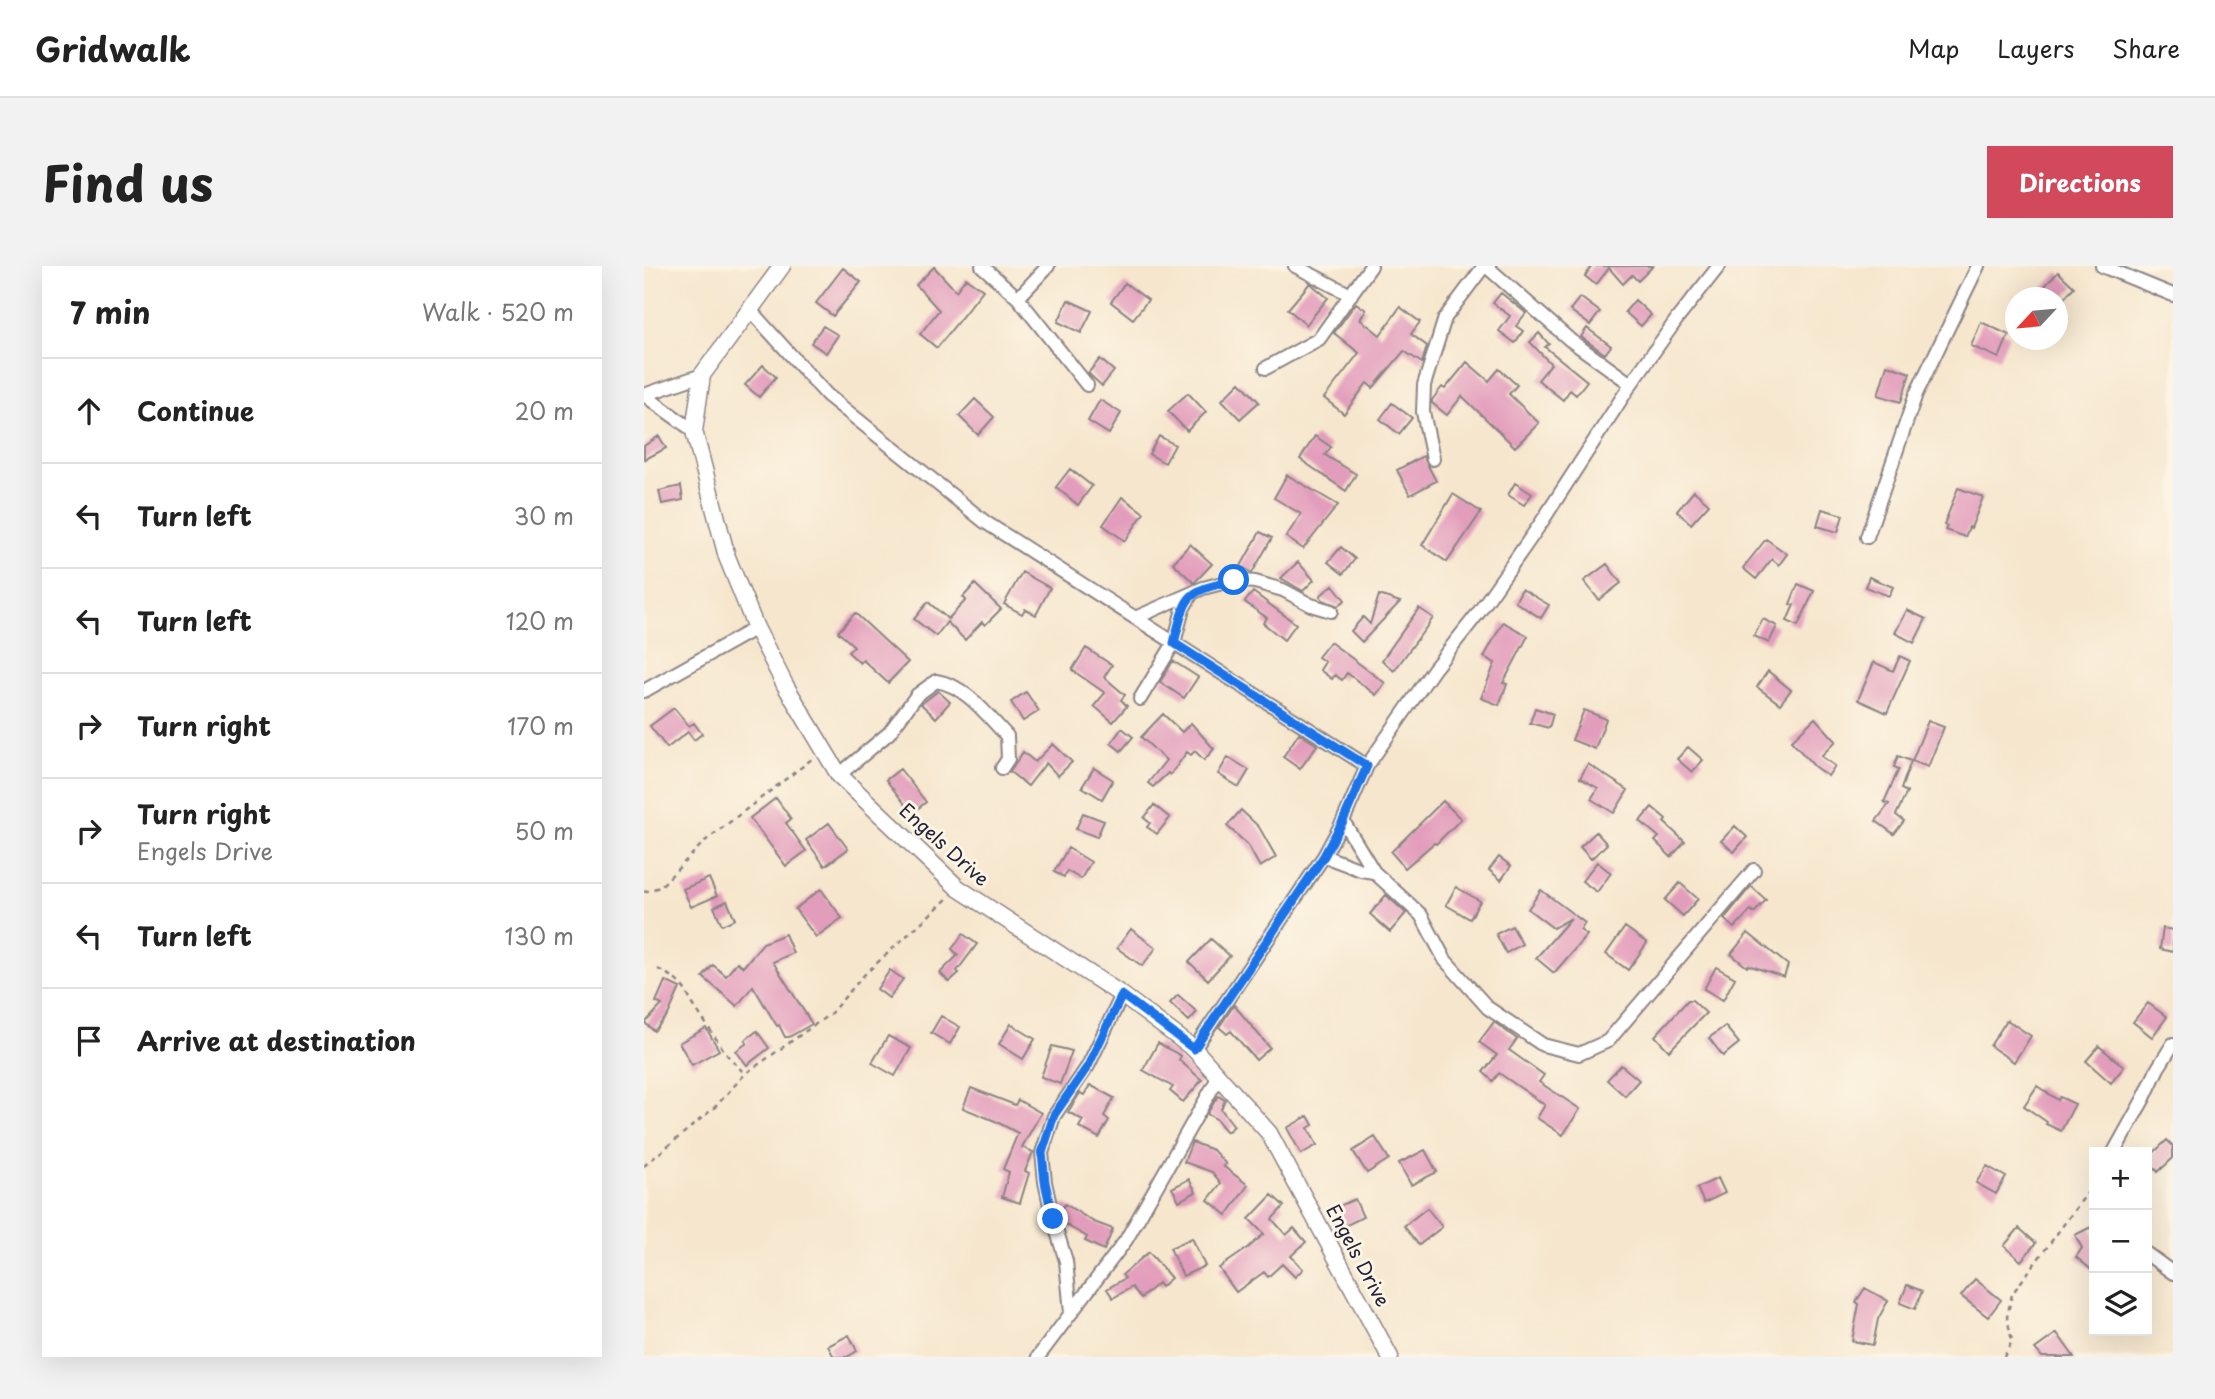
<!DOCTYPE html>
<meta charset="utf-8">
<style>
:root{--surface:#fff;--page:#f2f2f2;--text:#222;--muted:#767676;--line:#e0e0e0;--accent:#d1495b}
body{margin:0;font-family:"Playpen Sans",sans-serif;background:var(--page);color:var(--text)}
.controls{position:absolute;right:21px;bottom:21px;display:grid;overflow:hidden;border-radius:0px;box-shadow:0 7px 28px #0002}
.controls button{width:63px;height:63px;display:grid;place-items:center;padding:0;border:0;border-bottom:2px solid var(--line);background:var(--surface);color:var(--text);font:35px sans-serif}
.compass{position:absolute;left:1361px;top:21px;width:63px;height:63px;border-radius:50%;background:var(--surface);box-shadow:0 7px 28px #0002;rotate:244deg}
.stop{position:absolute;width:21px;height:21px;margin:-16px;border:5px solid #1a73e8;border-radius:50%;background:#fff}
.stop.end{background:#1a73e8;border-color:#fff;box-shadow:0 2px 7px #0008}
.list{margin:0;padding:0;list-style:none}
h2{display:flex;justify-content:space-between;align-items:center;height:91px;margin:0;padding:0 28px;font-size:30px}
h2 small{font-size:23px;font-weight:400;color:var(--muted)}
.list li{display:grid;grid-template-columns:46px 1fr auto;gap:21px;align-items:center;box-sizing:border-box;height:105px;padding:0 28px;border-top:2px solid var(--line)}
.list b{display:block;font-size:26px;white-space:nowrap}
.list p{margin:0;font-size:23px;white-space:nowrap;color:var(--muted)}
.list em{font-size:23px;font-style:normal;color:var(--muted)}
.icon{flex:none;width:38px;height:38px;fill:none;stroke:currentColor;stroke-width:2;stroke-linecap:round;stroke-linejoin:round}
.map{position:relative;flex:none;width:1529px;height:1091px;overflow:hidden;border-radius:0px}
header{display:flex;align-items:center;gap:42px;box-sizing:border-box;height:98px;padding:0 35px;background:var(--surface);border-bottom:2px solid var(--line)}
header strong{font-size:33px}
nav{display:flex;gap:38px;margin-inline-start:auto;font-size:24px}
.intro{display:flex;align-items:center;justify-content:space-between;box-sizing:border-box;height:168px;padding:0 42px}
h1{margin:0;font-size:49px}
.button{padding:18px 32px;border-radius:0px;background:var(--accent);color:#fff;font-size:24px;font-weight:700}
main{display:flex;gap:42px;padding:0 42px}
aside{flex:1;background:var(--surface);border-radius:0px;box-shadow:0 7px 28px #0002}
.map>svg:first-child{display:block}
.building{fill:#e39dbc}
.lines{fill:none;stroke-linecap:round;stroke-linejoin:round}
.minor-casing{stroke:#8c8484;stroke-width:16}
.tertiary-casing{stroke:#8c8484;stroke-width:19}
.path{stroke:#8c8484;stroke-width:2.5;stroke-dasharray:5 5;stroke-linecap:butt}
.minor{stroke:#fff;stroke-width:12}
.tertiary{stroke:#fff;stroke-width:16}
.route{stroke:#1a73e8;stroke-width:9}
.labels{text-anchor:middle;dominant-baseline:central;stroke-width:6;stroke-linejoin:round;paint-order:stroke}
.street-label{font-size:19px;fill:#22223b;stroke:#fcf5e5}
</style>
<header>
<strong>Gridwalk</strong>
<nav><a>Map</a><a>Layers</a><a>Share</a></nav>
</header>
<div class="intro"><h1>Find us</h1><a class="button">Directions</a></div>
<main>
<aside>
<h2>7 min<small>Walk · 520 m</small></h2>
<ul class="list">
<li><svg class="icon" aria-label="ahead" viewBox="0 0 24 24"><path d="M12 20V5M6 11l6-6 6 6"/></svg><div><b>Continue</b></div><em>20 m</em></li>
<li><svg class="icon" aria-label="left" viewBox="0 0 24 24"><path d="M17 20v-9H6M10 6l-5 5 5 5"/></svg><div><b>Turn left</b></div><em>30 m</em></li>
<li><svg class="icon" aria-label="left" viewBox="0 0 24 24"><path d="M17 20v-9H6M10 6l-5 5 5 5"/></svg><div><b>Turn left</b></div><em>120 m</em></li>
<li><svg class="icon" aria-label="right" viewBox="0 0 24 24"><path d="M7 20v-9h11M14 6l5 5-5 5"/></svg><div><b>Turn right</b></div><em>170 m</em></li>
<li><svg class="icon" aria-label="right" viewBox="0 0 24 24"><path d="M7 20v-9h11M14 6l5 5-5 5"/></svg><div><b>Turn right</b><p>Engels Drive</p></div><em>50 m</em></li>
<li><svg class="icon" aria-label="left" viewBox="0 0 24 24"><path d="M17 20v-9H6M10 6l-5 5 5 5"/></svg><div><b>Turn left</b></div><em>130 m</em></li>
<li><svg class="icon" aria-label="arrive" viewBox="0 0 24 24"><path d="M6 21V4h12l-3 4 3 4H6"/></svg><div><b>Arrive at destination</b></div></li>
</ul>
</aside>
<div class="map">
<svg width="1529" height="1091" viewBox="0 0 1529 1091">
<rect width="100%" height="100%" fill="#fcf5e5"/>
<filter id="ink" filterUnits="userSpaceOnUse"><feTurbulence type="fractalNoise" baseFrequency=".0143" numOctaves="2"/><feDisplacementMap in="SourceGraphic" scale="14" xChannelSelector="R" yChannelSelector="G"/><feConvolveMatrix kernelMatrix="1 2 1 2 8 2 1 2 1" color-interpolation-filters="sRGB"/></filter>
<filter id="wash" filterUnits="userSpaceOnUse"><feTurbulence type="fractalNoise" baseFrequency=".00686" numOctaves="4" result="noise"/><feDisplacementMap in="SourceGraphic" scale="28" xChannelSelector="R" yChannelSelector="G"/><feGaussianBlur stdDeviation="1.57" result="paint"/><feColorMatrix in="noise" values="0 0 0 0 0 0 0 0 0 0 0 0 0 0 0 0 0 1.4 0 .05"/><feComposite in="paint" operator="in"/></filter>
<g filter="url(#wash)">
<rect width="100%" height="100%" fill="#f6e6cd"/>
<g id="blocks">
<path class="building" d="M948,0h61l-15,15 -6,-6 -9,9 -14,-16 -13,17 -11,-9z
M290,1l22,24 10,-13 17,12 -46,58 -17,-14 19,-24 -23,-25z
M199,2l18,14 -28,34 -17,-13z
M1414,6l16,15 -10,11h-15l-8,-8z
M481,17l23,17 -15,19 -22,-17z
M666,17l18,15 -22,27 -18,-16z
M857,27l25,20 -10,13 7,5 -8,12 -16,-12 11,-15 -17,-13z
M936,31l20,15 -10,13 -20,-15z
M424,34l24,11 -11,22 -23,-11z
M991,34l16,15 -10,11 -16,-14z
M712,37l10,7 -6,9 20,16 20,-28 20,15 -9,12 16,12 -5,17 -18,-12 -31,37 -6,-5 -23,31 -20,-16 35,-45 -25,-20z
M1337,56l28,13 -10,23 -28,-12z
M179,60l15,9 -12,18 -15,-10z
M943,62l24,18 -6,8 -24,-17z
M895,67l10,11 -4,3 42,34 -11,14 -6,-5 -7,10 -25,-20 13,-16 -21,-22z
M456,93l14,12 -12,15 -14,-13z
M823,96l22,19 10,-12 18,16 -8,9 30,29 -24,24 -53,-51 -15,19 -15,-12v-3l10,-13 3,2z
M119,99l13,12 -17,20 -14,-12z
M1243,99l23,8 -9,29 -23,-7z
M596,116l19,20 -19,17 -18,-19z
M544,127l18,19 -19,19 -19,-20z
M331,133l19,18 -16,18 -19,-19z
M456,134l21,13 -12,21 -21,-13z
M748,137l20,15 -13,16 -19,-15z
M15,170l7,12 -22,12v-14z
M515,170l16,9 -10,18 -16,-9z
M671,170l16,11 -6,8 31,19 -10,17 -46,-32z
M779,190l13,25 -26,14 -13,-25z
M426,203l22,17 -14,19 -22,-18z
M643,209l51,30 -35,44 -17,-12 15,-23 -27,-16z
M871,217l17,11 -8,11 -16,-10z
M37,220l2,14 -21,4 -3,-13z
M1314,222l25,9 -12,31 -2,-1 -4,10 -20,-7 2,-4 -3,-1z
M1050,225l15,13 -18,20 -14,-13z
M809,228l28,18 -34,50 -25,-17z
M478,231l22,16 -19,28 -22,-16z
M1178,243l21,6 -5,17 -21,-6z
M616,266l12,6 -20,35 -11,-7z
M1122,273l21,15 -8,11 -7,-6 -16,20 -13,-11z
M546,278l22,20 -18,19 -21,-20z
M697,281l14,12 -12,15 -15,-12z
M654,296l16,18 -11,11 -22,-13z
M963,298l14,19 -22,17 -15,-19z
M378,306l28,16 -14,27 -11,-6 -3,5 -18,-10z
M1225,311l24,10 -4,9 -24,-9z
M331,318l26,25 -16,16 -3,-3 -17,18 -18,-18 -11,14 -22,-17 14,-17 20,17 18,-19 -3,-3z
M1154,318l16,7 -16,35 -11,-5 7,-16 -4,-1z
M689,319l12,15 -7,6 -15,-6 -3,-4z
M878,323l27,16 -8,13 -26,-16z
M609,326l43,32 -12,16 -21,-17 4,-5 -22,-16z
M735,329l21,7 -38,40 -11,-11 12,-14 7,7z
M775,342l14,10 -39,53 -12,-11z
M1263,344l19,9 -12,24 -19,-10z
M211,347l53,49 -20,21 -25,-23 -3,3 -12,-11 6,-6 -16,-14z
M1119,353l14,7 -8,17 -15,-7z
M859,356l25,14 -25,47 4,1 -8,21 -18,-7 14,-35 -11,-6z
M686,376l55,41 -9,12 -29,-22 -5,7 -7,-5 -3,4 -12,-9 5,-8 -7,-5z
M442,382l26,17 -8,12 21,18 -4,5 6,6 -14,16 -19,-16 11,-13 -33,-23z
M1256,390l10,5 -23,52 -29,-13 16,-38 19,9z
M529,395l25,16 -14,21 -24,-16z
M1124,405l23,19 -11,14 -23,-17z
M294,425l12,11 -14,16 -15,-14z
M382,426l13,19 -16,10 -12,-19z
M30,442l15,18 5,-3 8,11 -8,6 -6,-8 -21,16 -17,-22z
M891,442l18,6 -4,14 -19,-5z
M940,444l22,9 -11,30 -23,-9z
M519,448l19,18 9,-9 23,26 -10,11 -9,-9 -4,4 -4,-3 -17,23 -2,-2 -15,14 -5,-4 18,-23 -25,-23z
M1171,452l21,23 -15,15 14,10 -7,10 -13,-9 -24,-26z
M1284,455l16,6 -16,40 -16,-6z
M478,462l11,9 -12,14 -10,-8z
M655,467l18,12 -17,24 -17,-12z
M409,478l19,18 -14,14 -12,-13 -18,23 -18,-14 13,-20 12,10z
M1044,481l15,13 -11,12 -15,-13z
M1254,490l13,5 -10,28 6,3 -11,23 8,6 -10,13 -18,-13 13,-17 -5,-2 15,-33 -5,-2z
M584,491l21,13 -10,17 -21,-13z
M944,498l40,26 -14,23 -23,-14 7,-11 -18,-10z
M450,502l19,12 -11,19 -20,-12z
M256,503l26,33 -14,11 -26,-33z
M132,532l15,21 -5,4 20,28 -20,15 -36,-48z
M799,535l18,18 -25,25 -2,-1 -29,25 -14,-16z
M510,539l16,13 -13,16 -10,-7 3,-4 -6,-5z
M1008,541l14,12 -2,3 21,20 -14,15 -16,-16 4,-4 -19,-16z
M597,544l18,17 17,30 -16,10 -13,-23 -20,-18z
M439,547l21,8 -7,16 -21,-8z
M185,557l19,26 -23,17 -19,-26z
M1091,560l12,11 -13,15 -13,-11z
M952,566l11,12 -16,15 -11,-12z
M424,582l23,14 -10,17 -14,-8 -3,6 -10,-5z
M855,591l12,9 -10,14 -12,-10z
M953,596l14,11 -14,19 -15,-11z
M65,612l8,18 -26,11 -8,-18z
M1036,617l18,16 -15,17 -18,-16z
M1107,620l15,14 -12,13 -3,-3 -17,18 -10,-9z
M812,621l24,14 -10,18 -24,-14z
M177,623l21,29 -26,19 -21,-28z
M897,624l44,33 -5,7 7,5 -33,38 -18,-15 35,-40 -18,10 -25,-19z
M742,629l20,18 -16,19 -20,-18z
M83,635l8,18 -13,6 -8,-18z
M868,660l10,18 -16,9 -10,-19z
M981,661l22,16 -19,27 -22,-16z
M1519,662l10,2v22l-13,-3z
M487,663l25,19 -14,18 -25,-18z
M1104,667l40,32 -4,12 -36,-12 -1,2 -16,-13z
M141,668l8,19 -20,9 39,62 -23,13h-4l-6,-12 -2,1 -24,-40 -16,20 -34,-29 10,-12 13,11 11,-14 6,5 20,-24z
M319,668l14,10 -20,27 2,2 -10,9 -9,-9 18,-18 -6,-6z
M567,673l19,17 -22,24 -19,-18z
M1072,701l19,11 -12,22 -19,-11z
M246,704l13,9 -14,19 -12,-9z
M21,715l15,7 -12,27 -14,16 -9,-8 17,-18 -6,-3z
M534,729l19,17 -8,9 -19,-18z
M1044,734h4l14,13 -37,38 -14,-15z
M1504,737l19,14 -15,20 -19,-15z
M590,739l36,43 -14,12 -25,-29 -4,3 -8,-7z
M297,750l19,11 -10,17 -19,-11z
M1363,754l24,16 -17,26 -24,-16z
M850,756l23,17 -8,11 35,25 -5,7 41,27 -17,26 -26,-17 8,-13 -46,-32 -6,8 -10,-9 14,-17 -18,-13z
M367,758l24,15 -12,20 -24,-15z
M1081,760l14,17 -16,13 -14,-18z
M62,762l13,22 -27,15 -13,-22z
M113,765l12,17 -22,17 -11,-14 11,-8 -2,-3z
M244,770l23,12 -16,28 -23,-13z
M514,777l23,13 -2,4 23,20 -19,22 -13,-11 3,-4 -30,-17z
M408,780l20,5 -12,33 -19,-7z
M1455,780l25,21 -13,16 -25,-22z
M977,799l18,15 -14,16 -18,-16z
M446,819l24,13 -10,18 5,4 -10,18 -20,-11 4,-7 -15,-8 12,-19 4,2z
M1393,820l21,14 2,-3 15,7 -14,27 -15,-7 1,-2 -23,-16z
M327,822l44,17 3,-5 23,13 -19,34 11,5 -8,19 4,2 -9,30 -18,-6 7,-25 -6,-3 15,-36 -23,-12 -32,-13z
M574,830l7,4 -4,9 13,17 -7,6 -11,-13 -9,-5z
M664,850l5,9 -5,3 9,17 -16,9 -14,-26z
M731,871l14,22 -22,14 -14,-22z
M1523,874l6,6v12l-15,14 -11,-13z
M548,876l21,8 13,14 -3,2 25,19 -21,30 -19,-15 13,-17 -9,-11 -28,-10z
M781,884l12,22 -26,13 -12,-22z
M1343,900l19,11 -10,17 -20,-11z
M1074,912l7,15 -21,10 -7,-15z
M545,913l7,13 -17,9 -7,-13z
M628,929l12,11 -12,13 14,16 8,-7 12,14 -15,14 12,13 -8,8 -13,-13 -14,13 -4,-5 -28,20 -17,-24 29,-20 16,-14 -15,-15z
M711,933l8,18 -18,9 -8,-19z
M421,938l29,18 19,7 -9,21 -19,-9 2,-4 -24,-14 -3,-12z
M783,942l15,19 -23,18 -15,-19z
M1447,961l3,8v37l-18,-15 6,-9 -7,-13z
M1375,962l17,15 -15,18 -17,-15z
M548,972l13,28 -22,10 -13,-28z
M505,986l22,26 -10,9 -3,-4 -17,15 -9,-11 -19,11 -6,-9 18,-11 -3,-3z
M1331,1013l26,21 -13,17 -27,-21z
M1263,1019l15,6 -7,18 -15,-6z
M1221,1022l23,13 -10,18 -5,26 -21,-4 7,-37 -3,-2z
M1413,1067l17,24h-32l-7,-8z
M205,1069l8,16 -10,6h-13l-6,-11z"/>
</g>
</g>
<g filter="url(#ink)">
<use href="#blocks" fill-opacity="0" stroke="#8c8484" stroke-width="2"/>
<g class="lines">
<defs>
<path id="minor" d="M338,0l36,32 69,87
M651,0l56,29
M842,0l84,74 61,44
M1458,0l71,29
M374,32l30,-32
M106,44l77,85 158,127 382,244
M622,102l53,-29 52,-73
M0,129l50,36
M0,129l58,-20
M789,193l-10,-47 1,-27 21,-67 39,-52
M1223,271l49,-143 62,-128
M491,352l57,-25
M0,425l112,-63
M496,433l34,-56 9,-34 9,-16 11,-5 31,-8 21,2 28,8 28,15 20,6
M195,509l50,-42 28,-38 19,-14c29,4 51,34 71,55l1,23 -6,9
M699,555l31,51 47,43 24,45 43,48 55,37 36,9 29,-13 146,-171
M680,590l37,14 13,2
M550,783l130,-193 19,-35 24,-55 67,-97 45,-57 62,-89 90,-139 46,-65 42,-53
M1470,886l30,-54 14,-30 15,-24
M1503,988l26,19
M427,1047l-5,-52 -13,-42 -8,-37 -3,-29 12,-37 34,-50 34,-71
M394,1091l88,-117 92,-162"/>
<path id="tertiary" d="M138,0l-80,109 -8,56 33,126 29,71 29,57 54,90 119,113 164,107 72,54 75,84 121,224"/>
</defs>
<use href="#minor" class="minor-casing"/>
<use href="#tertiary" class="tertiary-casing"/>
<path class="path" d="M0,626l16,-5 45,-46 107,-82
M14,703c15,8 26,15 32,31l37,55 18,19
M0,900l71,-59 30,-33 85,-60 35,-40 83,-76
M1360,1091l8,-16 -5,-24 5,-23 82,-110"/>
<use href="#minor" class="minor"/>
<use href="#tertiary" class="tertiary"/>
</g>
</g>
<g class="lines" filter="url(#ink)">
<path class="route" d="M409,953l-8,-37 -3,-29 12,-38 34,-49 34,-71 72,54 130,-193 19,-35 24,-55 -193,-123c13,-50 10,-50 60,-63"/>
</g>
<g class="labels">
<g class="street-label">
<text transform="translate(301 578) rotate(42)">Engels Drive</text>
<text transform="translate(715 989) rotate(62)">Engels Drive</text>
</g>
</g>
</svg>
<div class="controls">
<button>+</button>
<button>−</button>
<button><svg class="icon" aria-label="layers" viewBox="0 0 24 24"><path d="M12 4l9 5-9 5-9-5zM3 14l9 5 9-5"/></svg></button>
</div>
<svg class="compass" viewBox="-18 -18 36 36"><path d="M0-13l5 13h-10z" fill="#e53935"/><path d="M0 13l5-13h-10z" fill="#767676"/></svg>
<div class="stop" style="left:590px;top:314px"></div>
<div class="stop end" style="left:409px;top:953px"></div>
</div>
</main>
